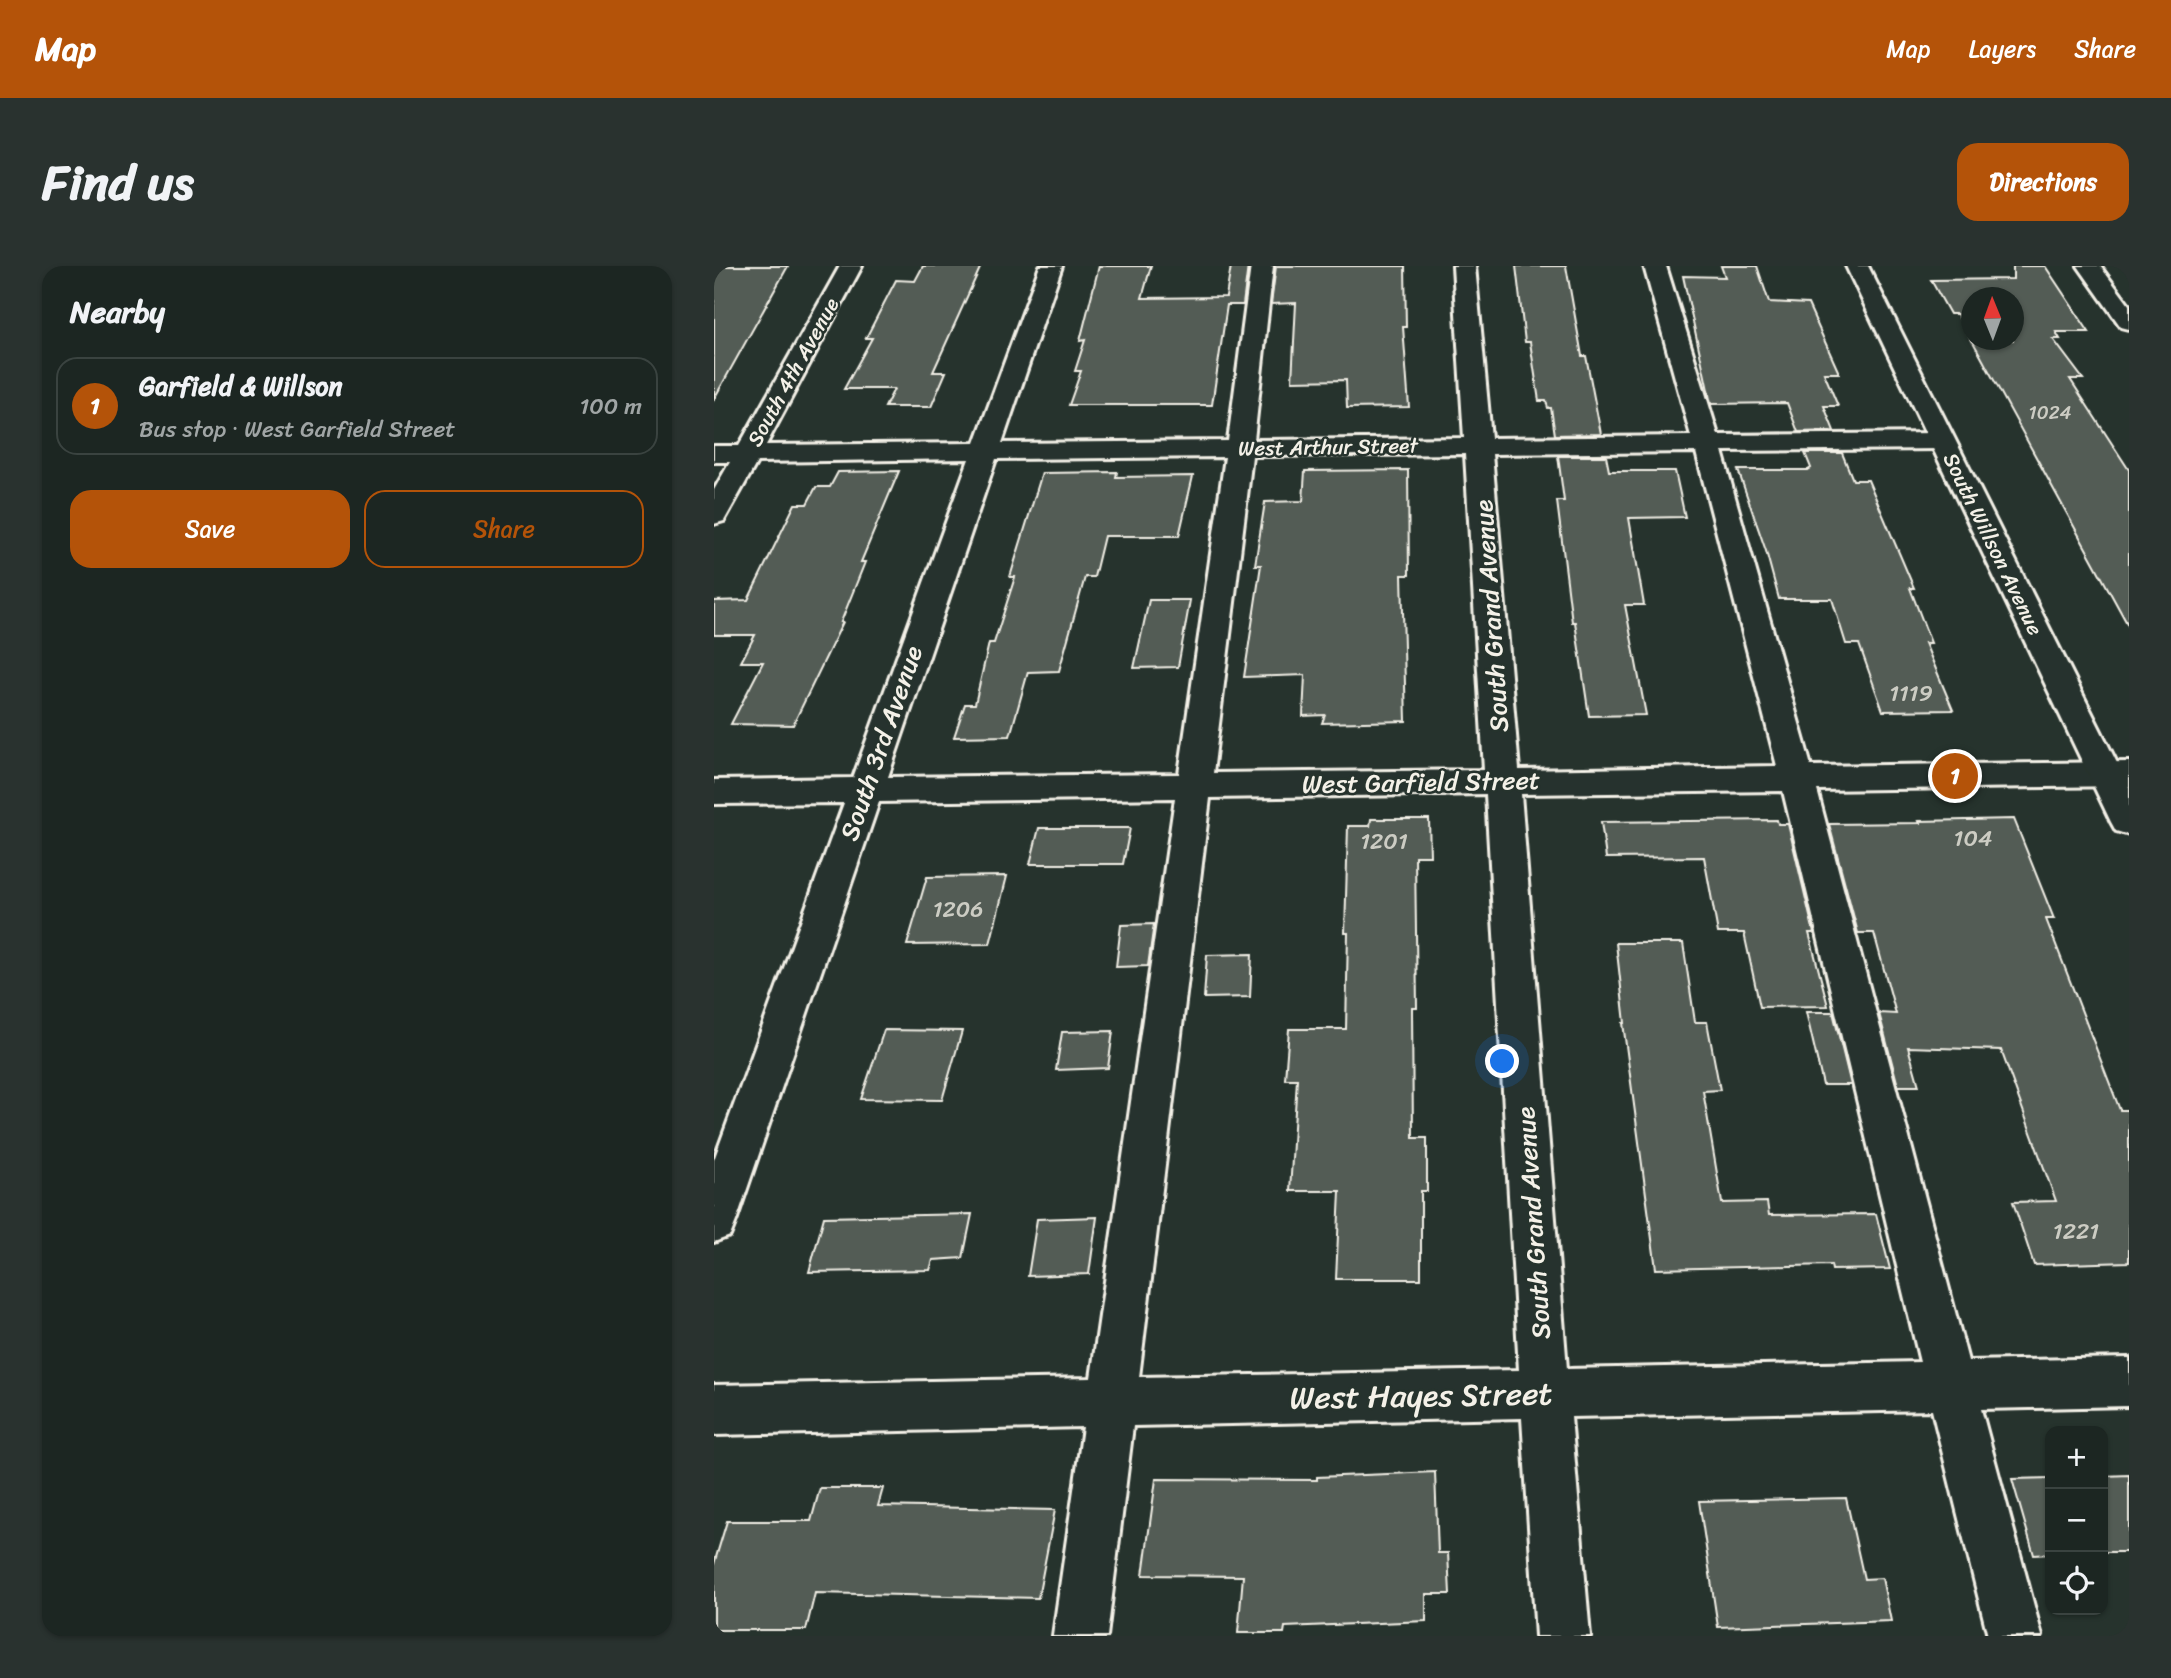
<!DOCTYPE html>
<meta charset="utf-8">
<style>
:root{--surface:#1c2622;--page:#29322f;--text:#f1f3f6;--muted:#a0a5a5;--line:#3a4340;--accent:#b45309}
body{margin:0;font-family:Sriracha,sans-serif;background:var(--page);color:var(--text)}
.controls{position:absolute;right:21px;bottom:21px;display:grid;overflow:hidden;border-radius:14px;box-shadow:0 2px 5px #0004}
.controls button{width:63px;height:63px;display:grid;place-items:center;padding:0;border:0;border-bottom:2px solid var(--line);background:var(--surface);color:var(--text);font:35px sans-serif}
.compass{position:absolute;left:1247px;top:21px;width:63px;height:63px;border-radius:50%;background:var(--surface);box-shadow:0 2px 5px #0004;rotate:359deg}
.you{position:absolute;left:789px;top:796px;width:24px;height:24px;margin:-18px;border:5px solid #fff;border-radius:50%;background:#1a73e8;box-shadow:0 0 0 10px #1a73e833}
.badge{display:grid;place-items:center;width:46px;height:46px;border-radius:50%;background:var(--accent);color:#fff;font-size:23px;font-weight:700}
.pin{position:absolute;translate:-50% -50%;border:4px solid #fff;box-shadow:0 2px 7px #0006}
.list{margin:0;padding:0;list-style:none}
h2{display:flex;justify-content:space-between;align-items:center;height:91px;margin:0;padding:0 28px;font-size:30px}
h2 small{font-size:23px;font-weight:400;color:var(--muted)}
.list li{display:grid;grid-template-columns:46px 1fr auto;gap:21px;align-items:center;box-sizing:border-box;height:98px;margin:0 14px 14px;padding:0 14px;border:2px solid var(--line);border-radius:21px}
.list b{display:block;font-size:26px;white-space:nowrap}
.list p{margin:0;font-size:23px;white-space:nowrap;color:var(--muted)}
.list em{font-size:23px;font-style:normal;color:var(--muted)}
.actions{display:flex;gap:14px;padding:21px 28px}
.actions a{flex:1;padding:16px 0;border:2px solid var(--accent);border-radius:21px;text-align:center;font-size:24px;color:var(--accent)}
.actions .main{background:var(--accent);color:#fff}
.icon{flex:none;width:38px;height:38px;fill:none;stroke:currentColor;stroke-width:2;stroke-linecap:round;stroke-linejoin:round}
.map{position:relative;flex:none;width:1415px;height:1370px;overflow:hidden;border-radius:21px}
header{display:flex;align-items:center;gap:42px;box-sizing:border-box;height:98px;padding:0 35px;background:var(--accent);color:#fff}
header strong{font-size:33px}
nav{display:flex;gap:38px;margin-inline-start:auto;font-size:24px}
.intro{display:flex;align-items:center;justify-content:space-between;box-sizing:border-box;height:168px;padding:0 42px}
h1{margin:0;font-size:49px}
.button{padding:18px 32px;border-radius:21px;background:var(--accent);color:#fff;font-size:24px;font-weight:700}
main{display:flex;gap:42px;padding:0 42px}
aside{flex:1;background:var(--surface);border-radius:21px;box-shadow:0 2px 5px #0004}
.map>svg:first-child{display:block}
.building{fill:#525c55;stroke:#f4f1e8;stroke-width:2}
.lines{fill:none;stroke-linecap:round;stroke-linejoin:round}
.minor-casing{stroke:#f4f1e8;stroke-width:6}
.major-casing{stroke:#f4f1e8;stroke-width:6}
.minor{fill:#26332d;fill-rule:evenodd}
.major{fill:#26332d;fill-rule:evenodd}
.labels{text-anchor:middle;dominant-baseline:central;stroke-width:5;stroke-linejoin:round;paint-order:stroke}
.far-number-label{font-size:19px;fill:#ccccc3}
.far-street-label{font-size:21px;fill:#f4f1e8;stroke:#26332d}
.number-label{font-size:23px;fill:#ccccc3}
.street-label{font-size:26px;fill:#f4f1e8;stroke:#26332d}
.near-street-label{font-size:32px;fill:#f4f1e8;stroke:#26332d}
</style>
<header>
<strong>Map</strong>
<nav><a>Map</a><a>Layers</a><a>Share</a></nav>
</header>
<div class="intro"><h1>Find us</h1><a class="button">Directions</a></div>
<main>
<aside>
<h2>Nearby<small></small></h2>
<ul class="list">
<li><span class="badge">1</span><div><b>Garfield &amp; Willson</b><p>Bus stop · West Garfield Street</p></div><em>100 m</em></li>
</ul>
<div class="actions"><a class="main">Save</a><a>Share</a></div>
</aside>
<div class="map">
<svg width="1415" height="1370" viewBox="0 0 1415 1370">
<rect width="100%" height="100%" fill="#26332d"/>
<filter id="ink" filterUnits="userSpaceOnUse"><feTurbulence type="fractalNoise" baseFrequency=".0143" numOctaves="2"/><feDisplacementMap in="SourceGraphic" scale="14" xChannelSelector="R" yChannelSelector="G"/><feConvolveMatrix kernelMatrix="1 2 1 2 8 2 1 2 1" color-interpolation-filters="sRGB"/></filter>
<g filter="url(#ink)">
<path class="building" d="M0,0h74l-74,133z
M209,0h58l-48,106h13l-15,35h-46l9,-18h-50l28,-51h-6l30,-58 19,1z
M385,0h52l-9,32 84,-1 5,-31h17l-5,39h-16l-15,100h-143l12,-34h-6l10,-31 -5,1z
M562,0h129l1,61h-3l6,80 -62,1 -1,-28 -54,1 4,-78 -25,1z
M802,0h50l16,90h4l15,78 -46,1 -4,-27h-3l-2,-7h-7l-9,-59h-5z
M1007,0h36l12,36 39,2 31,69h-15l14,33h-14l10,25 -36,1 -11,-29 -76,1 -28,-128 42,1z
M1299,0h32l44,66h-33l4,7h-7l30,40h-13l59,91v157l-157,-287h41v-42h-42v41l-14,-25h-7l-19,-34 82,-1z
M1091,187h37l11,27h15l46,108h-4l21,55h-6l28,67 -70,1 -24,-67h-13l-14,-45h-53l-13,-48 -28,-81h70l3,-2z
M844,190h48l3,15h66l10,46 -56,1 15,87h-19l21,110 -57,1 -14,-94h-3l-15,-121h7z
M694,204l1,105h-7l4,146 -84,2 3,-8 -22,1 2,-41 -61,2 17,-112h-6l10,-63 38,-1 2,-30z
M185,205l-38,91h4l-24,60h2l-50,103 -62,-1 32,-62h-22l14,-27h-41v-34l34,-1 47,-96h12l9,-17h14l8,-15z
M403,206l-1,5 77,-1 -14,60h-75l-10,41h-9l-26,94 -31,1 -18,64 -56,1 11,-33h10l14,-61h5l21,-66h-5l32,-104z
M435,334h41l-12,67 -44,1z
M657,553h58l1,37h-15l2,152h-5l1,130h14v53h-6v88h-85l4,-88h-50l7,-112h-12l4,-50h57l2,-96h-3l3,-107h22z
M1300,553l40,100h-8l74,191h9v152l-95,3 -21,-63 43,-1 -55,-151 -93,-3 11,39h-21l-19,-73 17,1 -22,-81h-16l-29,-109 91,-1 -1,-2z
M1063,554l1,4h10l26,109h-5l19,73 -68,1 -16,-74h-26l-14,-76 -98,1 -5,-36z
M325,562h91l-7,36h-93z
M293,610l-17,68 -83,1 20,-68z
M440,658l-6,42 -32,1 5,-42z
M902,677h67l12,79h12l13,68 -17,1 19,112 45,-1 2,13 107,-1 14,55 -58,1 -1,-5 -175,4 -33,-246h2z
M538,688l-2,43 -46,1 3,-43z
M1092,746h27l18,73h-28z
M170,764l78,1 -20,69 -81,-1z
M399,765l-5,37 -52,2 6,-38z
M258,948l-9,44 -30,2 -3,10 -121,2 15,-55z
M383,951l-8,57 -61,2 9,-57z
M721,1206l3,81h10l2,41h-24v27l-141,6 -1,6h-46l5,-57 -100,-1 13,-96 161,1v-3z
M1415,1209v77h-26v-76z
M1336,1212v76l-16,1 -22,-76z
M106,1222h63l-5,18 177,4 -17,88 -223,-5 -9,37h-92v-66l13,-43h84z
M1132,1232l18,81 18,-1 9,43 -173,6 -19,-126z"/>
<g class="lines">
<defs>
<path id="minor" d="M126,0h22l-96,179 209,-2 65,-177h22l-60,177 226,-2 23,-175h22l-19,174 210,-2 -11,-172h22l16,172 200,-2 -47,-170h22l52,169 224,-2 9,2 4,6 -4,6 -9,2 -220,2 89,315 318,-4v24l-312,4 151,571 161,-3v48l-148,3 61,227h-54l-56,-226 -361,7 19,219h-54l-14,-218 -389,8 -26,210h-54l30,-209 -369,8v-50l377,-7 84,-580 -296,4 -143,419 -6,15 -16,6v-82l130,-357 -130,1v-24l139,-2 116,-319 -212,3 -33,59 -10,3v-34l16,-28h-16v-16h25zM982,186l81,314 -258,4 -27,-316zM751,188l19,316 -271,3 39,-317zM511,191l-46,317 -291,3 108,-318zM1069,525l137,571 -353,7 -46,-575zM772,528l33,576 -380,7 71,-579z
M1364,0h22l29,39v24l-8,-2z"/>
<path id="major" d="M1132,0h22l261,521v48l-13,-4 -5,-9z"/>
</defs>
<use href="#minor" class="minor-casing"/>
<use href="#major" class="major-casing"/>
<use href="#minor" class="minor"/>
<use href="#major" class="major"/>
</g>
</g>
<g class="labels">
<g class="far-number-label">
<text x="1336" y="146">1024</text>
</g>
<g class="far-street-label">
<text transform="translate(79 106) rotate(-61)">South 4th Avenue</text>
<text transform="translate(614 181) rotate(-1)">West Arthur Street</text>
<text transform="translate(1279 278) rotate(64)">South Willson Avenue</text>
</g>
<g class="number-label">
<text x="1197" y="427">1119</text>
<text x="1259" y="572">104</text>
<text x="670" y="575">1201</text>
<text x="244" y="643">1206</text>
<text x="1362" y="965">1221</text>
</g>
<g class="street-label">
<text transform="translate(777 350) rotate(-94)">South Grand Avenue</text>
<text transform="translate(167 477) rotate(-71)">South 3rd Avenue</text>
<text transform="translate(707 516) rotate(-1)">West Garfield Street</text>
<text transform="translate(819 957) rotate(-94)">South Grand Avenue</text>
</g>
<g class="near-street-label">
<text transform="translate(707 1130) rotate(-1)">West Hayes Street</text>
</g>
</g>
</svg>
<div class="controls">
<button>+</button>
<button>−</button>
<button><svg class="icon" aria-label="locate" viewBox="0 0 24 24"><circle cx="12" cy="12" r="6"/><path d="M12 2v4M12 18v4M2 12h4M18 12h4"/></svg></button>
</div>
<svg class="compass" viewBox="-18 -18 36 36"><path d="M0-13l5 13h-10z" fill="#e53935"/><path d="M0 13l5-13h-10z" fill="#a0a5a5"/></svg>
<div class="you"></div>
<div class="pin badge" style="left:1241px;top:510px">1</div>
</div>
</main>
